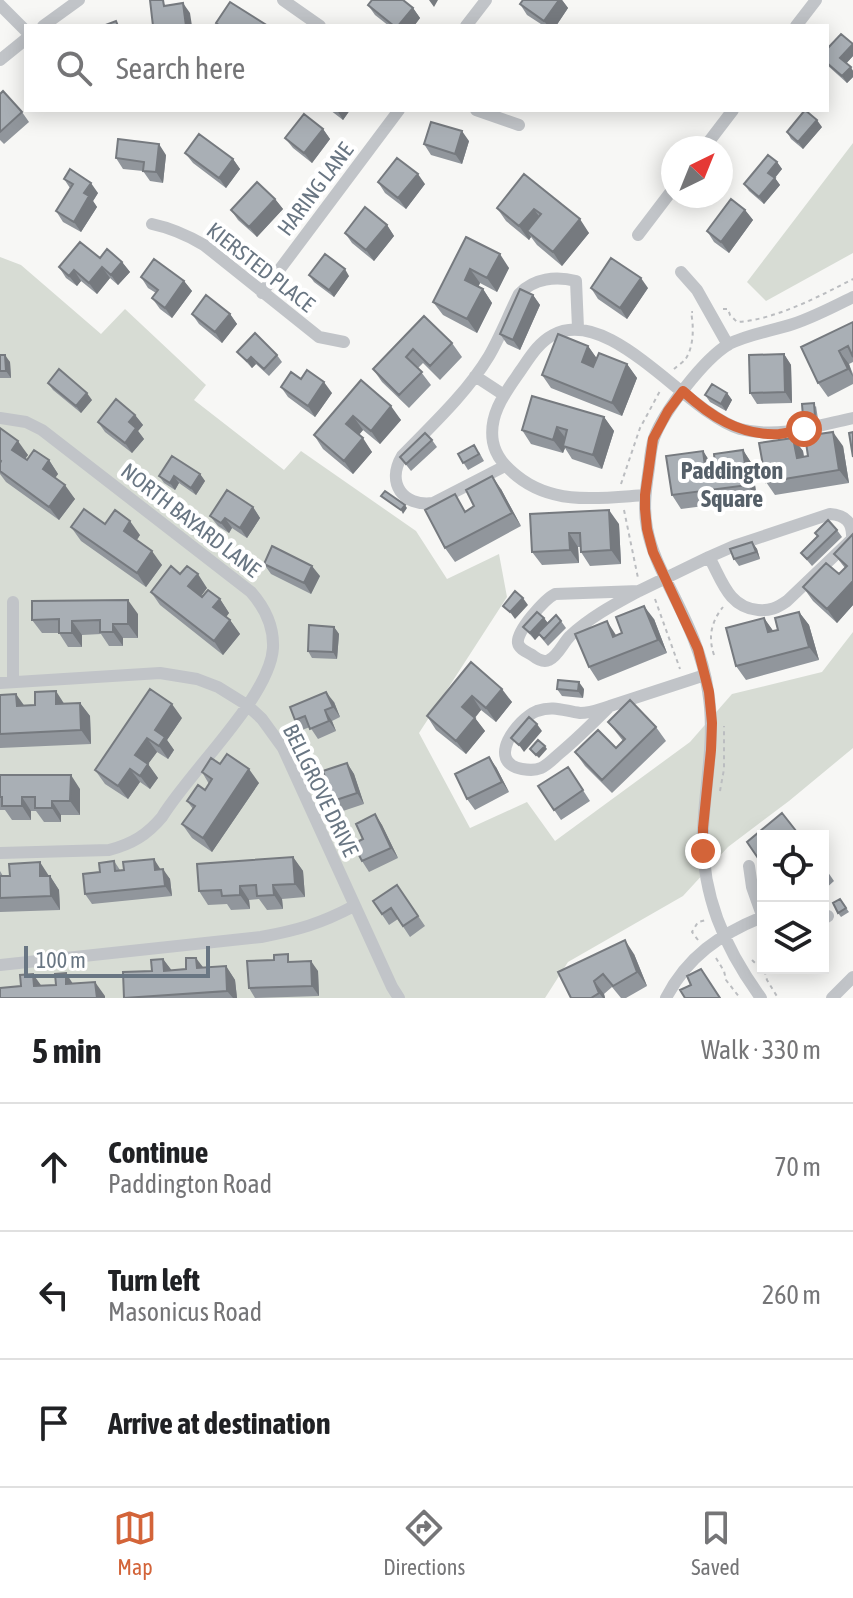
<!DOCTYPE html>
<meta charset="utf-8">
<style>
:root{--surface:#fff;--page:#f6f6f6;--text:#202124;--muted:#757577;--line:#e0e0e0;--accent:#d36439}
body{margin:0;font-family:"Asap Condensed",sans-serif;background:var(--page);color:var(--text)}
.controls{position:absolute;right:24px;bottom:24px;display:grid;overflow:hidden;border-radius:0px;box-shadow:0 4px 20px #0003}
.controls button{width:72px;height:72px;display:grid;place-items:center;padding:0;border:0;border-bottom:2px solid var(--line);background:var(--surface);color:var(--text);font:40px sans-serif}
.compass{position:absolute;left:661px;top:136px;width:72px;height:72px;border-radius:50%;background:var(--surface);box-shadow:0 4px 20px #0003;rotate:43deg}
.scale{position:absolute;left:24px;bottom:20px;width:186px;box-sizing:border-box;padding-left:8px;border:4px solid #697683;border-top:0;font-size:22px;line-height:28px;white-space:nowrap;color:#697683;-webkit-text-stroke:6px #fff;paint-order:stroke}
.stop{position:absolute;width:24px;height:24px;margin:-18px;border:6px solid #d36439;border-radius:50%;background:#fff}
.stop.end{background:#d36439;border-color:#fff;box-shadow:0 2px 8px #0008}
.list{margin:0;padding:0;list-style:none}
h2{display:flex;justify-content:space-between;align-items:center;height:104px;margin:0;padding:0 32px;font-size:34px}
h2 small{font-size:26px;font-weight:400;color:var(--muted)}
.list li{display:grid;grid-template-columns:52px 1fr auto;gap:24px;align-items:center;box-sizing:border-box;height:128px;padding:0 32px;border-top:2px solid var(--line)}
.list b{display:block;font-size:30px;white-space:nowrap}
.list p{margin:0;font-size:26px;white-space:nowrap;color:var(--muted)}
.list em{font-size:26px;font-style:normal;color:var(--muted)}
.icon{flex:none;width:44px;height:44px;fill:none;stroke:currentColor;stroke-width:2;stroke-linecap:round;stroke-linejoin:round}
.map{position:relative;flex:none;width:853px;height:998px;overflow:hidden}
.search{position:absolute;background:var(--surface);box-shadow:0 4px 20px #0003;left:24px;right:24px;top:24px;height:88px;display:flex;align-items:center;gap:20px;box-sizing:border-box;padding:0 28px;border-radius:0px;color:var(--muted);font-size:30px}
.sheet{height:488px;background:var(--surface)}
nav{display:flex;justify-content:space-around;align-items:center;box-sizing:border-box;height:112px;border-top:2px solid var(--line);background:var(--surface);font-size:22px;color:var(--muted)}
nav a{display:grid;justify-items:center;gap:4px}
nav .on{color:var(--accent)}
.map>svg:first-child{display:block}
.green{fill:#d7dcd4}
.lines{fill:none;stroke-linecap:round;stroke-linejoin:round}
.path{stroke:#bbbdc0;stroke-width:2;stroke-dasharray:4 4;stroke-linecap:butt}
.minor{stroke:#c1c4c8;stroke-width:12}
.wall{fill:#91969c}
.shaded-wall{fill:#767a7f}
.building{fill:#a9afb5;stroke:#767a7f;stroke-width:2}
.route{stroke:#d36439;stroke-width:10}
.labels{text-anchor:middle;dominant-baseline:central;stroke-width:8;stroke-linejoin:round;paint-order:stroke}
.street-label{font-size:22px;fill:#697683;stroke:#fff}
.neighbourhood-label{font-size:24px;font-weight:bold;fill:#566069;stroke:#fff}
</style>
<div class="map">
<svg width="853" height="998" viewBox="0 0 853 998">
<rect width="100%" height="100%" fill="#f7f7f5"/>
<path class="green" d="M853,143v110l-87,48 -19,-19z
M0,257l21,8 80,69 24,-25 81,76 -12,15 90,70 17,-19 115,80 31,48 52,-25 8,43 -88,136 51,95 57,-26 28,39 135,-99 42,-48 90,-22 31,-40v116l-64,53 -61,46 -45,49 -115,66 -23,36h-545z"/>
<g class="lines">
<path class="path" d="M723,309h5l2,6 7,7c38,-2 83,-26 116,-43
M674,369c1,-1 10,-8 11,-9 9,-13 9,-33 6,-48h2
M621,484l19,-56 20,-37
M624,510l14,68
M655,599l25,70
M714,655c-6,-18 -3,-33 9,-48
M720,791l4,-22v-43
M717,845l1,14
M698,940l-6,-8 6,-10 8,-2
M716,958l8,13 2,9 14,18
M752,960l13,13 2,7 11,18"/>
<path class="minor" d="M283,0l37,26
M0,5l26,26
M43,26l36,-26
M466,26l20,-26
M796,26l20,-26
M0,60l26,-21
M476,110l43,15
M704,148l29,-38
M152,224c19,4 35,11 52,21l115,92 25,5
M638,235l35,-46
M681,272l16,18 31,55
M262,293l137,-183
M475,376l29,19
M0,418l26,4 16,8 209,162c14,16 23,34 22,56 -3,49 -84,124 -111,169 -15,18 -30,27 -53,33l-109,3
M505,466l-72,37c-30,4 -47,-20 -31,-47 30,-31 64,-62 87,-100 11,-19 20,-42 30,-62 15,-16 37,-18 57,-13l2,47
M645,495c-44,3 -91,11 -128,-19 -12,-10 -21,-19 -24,-34 -5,-28 13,-50 28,-72 9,-13 17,-27 32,-35 57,-31 135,79 187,94 38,10 76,-3 113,-11
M830,514c16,1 23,9 22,25l-65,62c-10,7 -17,10 -29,9 -30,-3 -36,-30 -49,-53l25,-11z
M639,591c-24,13 -49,26 -69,45 -7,7 -12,20 -21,24 -6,3 -12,-1 -17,-5 -5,-3 -13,-6 -14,-12 -2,-12 27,-44 37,-49z
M639,591l70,-34
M13,602v80
M0,683l160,-10 37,6 21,8 29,18 15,14 21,29 109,239 7,11
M610,706c-16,16 -32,32 -50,47 -6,5 -12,12 -19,15 -7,3 -13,2 -19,1 -37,-7 -5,-50 15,-58 17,-6 27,0 43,2 11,0 20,-4 30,-7z
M610,706l95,-31
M749,866l3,21 11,31
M823,919l5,-3
M0,965l261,-28c37,-7 59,-13 93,-31
M666,998c21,-41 54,-64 96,-81
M761,998c-37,-51 -60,-104 -58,-168 2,-47 13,-92 5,-139 -5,-36 -21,-69 -37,-101 -10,-20 -20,-40 -24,-62 -4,-21 -1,-40 2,-60 1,-10 2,-21 5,-30 10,-27 50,-79 75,-94 19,-10 43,-13 64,-20 21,-7 40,-17 60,-27
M832,998l21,-21"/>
</g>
<path class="wall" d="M523,0h39l6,8 -12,18h-12l-17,-11 -7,-11z
M368,5l45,3 7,10 -6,8h-25l-14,-11z
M853,45v11l-7,7 7,8v6l-6,6 -20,-18v-16z
M0,94l22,18 7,10 -25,22 -4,-4z
M330,110h20l-7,10z
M822,127l-19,22 -12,-10 -4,-7z
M323,129l7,10 -18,24 -19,-15 -8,-10z
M469,141l-7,23 -31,-9 -7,-11z
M185,153l48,6 7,10 -14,19 -33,-25z
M166,155l-3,28 -13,-2 -7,-10 -20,-2 -7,-11z
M777,162l5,7 -7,9 5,7 -16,19 -15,-13 -5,-7z
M524,174l65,59 -27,33 -25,-21 -6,-8 -2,3 -23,-19 -9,-13z
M64,179l34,14 -5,8 4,6 -16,25 -18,-10 -7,-11 14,-23z
M378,182l47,2 -19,25 -21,-16z
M275,199l8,10 -26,28 -19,-17 -7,-10z
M745,210l8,10 -24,33 -15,-11 -7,-11z
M387,225l7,11 -20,25 -22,-18 -7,-10z
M466,237l43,31 -12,24 -17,-9 -2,4 5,2 9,14 -15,30 -34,-18 -10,-13z
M100,258l22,4 8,10 -12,13 -8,-7 -13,16 -16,-13 -4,5 -11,-8 -7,-11z
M309,275l40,1 -15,21 -20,-15z
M141,277l43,4 8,10 -20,27 -12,-9 -8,-11 4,-5 -8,-5z
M591,288h57l-21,31 -29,-20z
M533,295l7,10 -20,45 -13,-6 -7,-10z
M192,314h38l7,10 -15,19 -23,-19z
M424,316l28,27 10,14 -22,23 -17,-17 -5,5 13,17 -22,23 -27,-26 -9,-13z
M853,322v40l-4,2 4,10v10l-25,13 -10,-14z
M588,346l9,13 30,5 10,14 -15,38 -71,-28 -9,-13z
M237,352l40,3 5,7 -13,14 -13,-12 -4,4z
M784,354l7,11 1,38 -35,1 -7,-11z
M0,355l10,7 1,16h-11z
M301,379l31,14 -17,24 -27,-20 -7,-10z
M361,380l40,40 -21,24 -17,-14 -4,5 13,17 -19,22 -30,-25 -9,-14z
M48,383l44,17 -11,13 -28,-23z
M727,393l5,7 -6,11 -16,-9 -5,-7z
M816,406l2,13 -13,2 -2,-4z
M135,415l8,10 -5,6 6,8 -12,14 -27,-21 -7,-10z
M604,417l10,14 -12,38 -30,-10 -7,-11 -2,5 -32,-9 -9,-14z
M0,428l28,27 -3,4 2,1h22l9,14 -3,4 20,21 -16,21 -53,-38 -6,-8z
M793,438l10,13 1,6 39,-11 6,37 -74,12 -9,-13z
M432,440l5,7 -26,24 -11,-14z
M743,450l9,14 5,35 -76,10 -9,-14 31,-44 9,14 1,7h3z
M479,452l5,9 -16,9 -10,-16z
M200,474l5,7 -9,14 -17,-12 -4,7 -11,-7 -5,-7z
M501,489l20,37 -66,36 -10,-14z
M253,507l7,11 -13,20 -15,-10 -3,5 -11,-7 -8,-10z
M530,514l89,10 2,40 -31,2 -9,-14 -1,-5h-2l1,16 -37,2 -10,-13z
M105,524l35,11 -3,5 25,25 -16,22 -65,-46 -10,-14z
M837,530l5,7 -30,29 -11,-13 16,-17z
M853,534v71l-16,18 -24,-22 -10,-14 36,-13 6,-6 -11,-14z
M752,542l5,7 3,10 -21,7 -5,-7z
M264,564l56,12 -9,18 -40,-20z
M180,574l27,14 -6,8 1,1 18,2 9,14 -3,4 4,3 10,14 -17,21 -63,-50 -9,-13z
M799,612l10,13 10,35 -73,20 -10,-14 28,-48 9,13 5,-1z
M138,614v24h-15v8h-14l-8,-12 -19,1v12h-14l-9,-14h-17l-10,-13z
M544,618l4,5 13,-2 5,7 -18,18 -9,-11 -4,5 -12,-13z
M654,619l13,34 -69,28 -9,-14 27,-32z
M334,627l5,7 -2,25 -25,-1 -4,-7z
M471,662l41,40 -16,20 -15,-12 -6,8 10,13 -19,23 -30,-24 -9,-14z
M557,689h27l-1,9 -21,-2z
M334,702l6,15 -8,4 4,10 -18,8 -8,-12 -8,3 -7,-10z
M80,703l10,13 1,28 -91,4v-41z
M182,718l-15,22 7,10 -6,9 -11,-7 -9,12 10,14 -8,11 -10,-7 -12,17 -23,-15 -10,-14z
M608,722l48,5 10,14 -54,52 -27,-27 -10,-14 41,-4 7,-7z
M347,763l7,11 10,30 -24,8 -7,-11z
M220,764l39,19 -47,69 -20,-14 -10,-14 11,-15 -6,-8 18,-11 4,-6 -7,-12z
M496,767l13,25 -34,18 -8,-11z
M568,767l22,34 -29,19 -23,-34z
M0,775l80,14v26h-19v7h-17l-8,-11h-5v9h-19l-7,-10h-5z
M375,814l7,11 16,33 -29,14 -7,-11 1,-22z
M293,857l10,14 2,26 -23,2 1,10 -16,1 -8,-11 -10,1 1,9 -19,1 -4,-6 -19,1 -9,-14z
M114,861l6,9 41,-1 9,10 2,17 -80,8 -7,-10 15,-22z
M823,865l11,16 -11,10z
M0,871l3,5h47l9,14 1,20 -60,2z
M397,885l28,41 -15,11 -12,-18 -9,6 -16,-24z
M840,899l9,13 -8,5 -3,-4z
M634,954l13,32 -21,12h-5l-9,-11 -8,7 1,4h-34l-13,-26z
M163,959l8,11 55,-4 9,14 2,18h-112z
M293,962l25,9 1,25 -64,2 -6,-10z"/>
<path class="shaded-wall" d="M429,0h9l-4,7z
M559,0h3l6,8 -12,18h-8l-4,-5z
M183,3l7,10 2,13h-6z
M413,8l7,10 -6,8h-16z
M853,44v12l-8,9 -5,-7z
M851,67l2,4v6l-6,6 -5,-7z
M337,110h13l-7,10z
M817,120l5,7 -19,22 -5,-7z
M323,129l7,10 -18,24 -8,-10z
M462,131l7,10 -7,23 -7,-10z
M159,144l7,11 -3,28 -7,-11z
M233,159l7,10 -14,19 -7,-10z
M777,162l5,7 -9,11 -5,-7z
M418,174l7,10 -19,25 -8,-11z
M775,178l5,7 -16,19 -5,-7z
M91,183l7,10 -5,8 4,6 -16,25 -7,-10 10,-29z
M275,199l8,10 -26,28 -8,-10z
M534,209l9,13 -16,9 4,6 -2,3 -10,-14z
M745,210l8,10 -24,33 -8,-11z
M580,219l9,14 -27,33 -9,-14z
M387,225l7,11 -20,25 -8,-11z
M500,254l9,14 -12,24 -10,-14z
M122,262l8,10 -12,13 -7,-10z
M102,267l8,11 -13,16 -8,-11z
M345,269l4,7 -15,21 -5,-7z
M470,269l10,14 -5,11 -10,-14z
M74,270l7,11 -4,5 -8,-10z
M641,278l7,10 -21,31 -7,-11z
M184,281l8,10 -20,27 -7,-10z
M483,289l9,14 -15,30 -10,-14z
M533,295l7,10 -20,45 -7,-10z
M230,314l7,10 -15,19 -7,-11z
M588,346l10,14 -7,16 -9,-14z
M839,351l10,13 4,13 -5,-8z
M784,354l7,11 1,38 -7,-11z
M5,355l5,7 1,16 -5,-7z
M251,357l5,7 -4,4 -5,-7z
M627,364l10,14 -15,38 -10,-13z
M324,382l8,11 -17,24 -7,-11z
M87,393l5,7 -11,13 -5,-7z
M727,393l5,7 -6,11 -5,-7z
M391,406l10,14 -21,24 -9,-13z
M135,415l8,10 -5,6 6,8 -12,14 -7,-10 4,-21z
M353,416l10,14 -7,8 -10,-14z
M604,417l10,14 -12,38 -9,-14z
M557,427l10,13 -4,6 2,2 -2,5 -10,-13z
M833,432l10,14 6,37 -10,-13z
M363,438l9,14 -19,22 -9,-13z
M793,438l10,13 3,21 -9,-14z
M18,441l10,14 -6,8 -10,-13z
M743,450l9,14 5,35 -9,-14z
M703,451l9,14 3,22 -9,-14z
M49,460l9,14 -6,8 -9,-13z
M200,474l5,7 -9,14 -5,-7z
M174,476l5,7 -4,7 -5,-7z
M492,476l9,13 20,37 -9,-13z
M65,485l10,14 -16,21 -10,-13z
M405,505l2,3 -4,6 -2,-4z
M253,507l7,11 -13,20 -7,-10z
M609,510l10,14 2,40 -10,-14z
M225,518l7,10 -3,5 -8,-10z
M130,521l10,14 -7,10 -9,-14z
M569,533l9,14 1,16 -9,-13z
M752,542l5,7 3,10 -4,-7z
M152,551l10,14 -16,22 -9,-14z
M312,566l8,10 -9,18 -7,-11z
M198,574l9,14 -9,12 -10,-14z
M853,581v24l-16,18 -10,-14z
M523,598l5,7 -13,14 -5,-7z
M220,599l9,14 -6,8 -10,-14z
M128,600l10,14v24l-10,-14z
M644,606l10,13 13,34 -9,-13z
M799,612l10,13 10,35 -10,-13z
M544,618l5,7 -14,15 -5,-7z
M764,618l10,14h-6z
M230,620l10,14 -17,21 -9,-14z
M72,621l10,14v12l-10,-14z
M607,621l9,14 -3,2z
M113,624l10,14v8l-10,-14z
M334,627l5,7 -2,25 -4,-7z
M579,682l5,7 -1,9 -5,-7z
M502,689l10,13 -16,20 -10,-14z
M56,691l9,14 -9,-1z
M326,692l8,10 6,15 -7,-10z
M16,694l10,14 -9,-2z
M472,696l9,14 -9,11 -10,-14z
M80,703l10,13 1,28 -10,-14z
M172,704l10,14 -15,22 7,10 -6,9 -9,-13 -4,-16z
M325,710l7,11 4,10 -7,-10z
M475,718l10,13 -19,23 -10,-13z
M537,724l5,7 -18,21 -5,-7z
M147,738l10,14 -9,12 10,14 -8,11 -10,-13 -5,-21z
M545,746l2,3 -8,9 -3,-3z
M489,757l7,10 13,25 -7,-10z
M347,763l7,11 10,30 -7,-11z
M130,769l10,13 -12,17 -10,-13z
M249,769l10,14 -47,69 -9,-14z
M71,775l9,14v26l-10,-14z
M22,797l9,14v9l-9,-14z
M52,801l9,14v7l-9,-14z
M375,814l7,11 16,33 -7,-10z
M293,857l10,14 2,26 -10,-13z
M154,859l7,11h-6z
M40,862l9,14h-9z
M163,869l7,10 2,17 -7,-10z
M50,876l9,14 1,20 -9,-14z
M273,885l9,14 1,10 -9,-14z
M240,886l9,14 1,9 -10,-14z
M625,940l9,14 13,32 -10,-14z
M196,958l10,13 -9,-3z
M163,959l10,13 -9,-1z
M311,961l7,10 1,25 -7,-10z
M226,966l9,14 2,18h-4l-6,-7z
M66,973l9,14 -9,-3z
M33,974l10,14 -9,-2z
M594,981l10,13 1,4h-2l-4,-5z
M95,982l10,14v2h-8z"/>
<path class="building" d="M150,0h13l1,6 19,-3 3,23h-33z
M372,0h31l10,8 -15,18h-4l-26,-21z
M523,0h36l-15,21 -24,-17z
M230,2l38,24h-48l-4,-3z
M116,21l2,5h-15z
M841,34l12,10 -13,14 11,9 -9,9 -15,-13v-14z
M3,91l19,21 -22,20v-38z
M805,110l12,10 -19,22 -11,-10z
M304,114l19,15 -19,24 -19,-15z
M431,122l31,9 -7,23 -31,-10z
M199,134l34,25 -14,19 -34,-25z
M118,139l41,5 -3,28 -13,-1 1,-9 -28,-4z
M768,155l9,7 -9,11 7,5 -16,19 -15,-13z
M397,158l21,16 -20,24 -20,-16z
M70,169l21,14 -7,10 5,3 -15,26 -18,-11 17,-27 -9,-5z
M524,174l56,45 -27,33 -26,-21 14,-17 -7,-5 -15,17 -22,-18z
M257,182l18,17 -26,28 -18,-17z
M731,199l14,11 -24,32 -14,-11z
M365,207l22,18 -21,25 -21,-17z
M466,237l34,17 -13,24 -17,-9 -5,11 18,9 -16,30 -34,-17z
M80,242l20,16 7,-9 15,13 -11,13 -9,-8 -13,16 -15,-13 -5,6 -10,-9z
M325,254l20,15 -16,21 -20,-15z
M611,258l30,20 -21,30 -29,-20z
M154,259l30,22 -19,27 -13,-10 6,-8 -17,-13z
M520,289l13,6 -20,45 -13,-6z
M206,295l24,19 -15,18 -23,-18z
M424,316l28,27 -22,23 -17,-17 -7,8 16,15 -23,23 -26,-26z
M853,322v35l-5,-11 -9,5 9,18 -30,14 -17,-36z
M255,333l22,22 -13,14 -13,-12 -4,4 -10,-9z
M558,334l30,12 -6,16 11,5 6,-14 28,11 -15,39 -70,-28z
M784,354l1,38 -35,1 -1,-38z
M0,355h5l1,16h-6z
M59,369l28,24 -11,13 -28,-23z
M307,370l17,12 -16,24 -27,-19 10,-15 10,7z
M361,380l30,26 -20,25 -18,-15 -7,8 17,14 -19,23 -30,-26z
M712,384l15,9 -6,11 -16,-9z
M532,396l72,21 -11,38 -30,-9 4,-16 -10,-3 -4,13 -31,-10z
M116,399l19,16 -6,7 7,6 -11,15 -27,-21z
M814,403l1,13 -12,1 -1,-13z
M0,428l18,13 -6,9 15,10 7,-10 15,10 -6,9 22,16 -16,22 -49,-36v-8l1,-2 -1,-1z
M833,432l6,38 -73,12 -7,-39 34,-5 4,20 11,-2 -3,-20z
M853,432v25l-4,-24z
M425,433l7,7 -26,24 -6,-7z
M474,445l5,9 -16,9 -5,-9z
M743,450l5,35 -76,10 -6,-39 37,-5 3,22 10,-1 -2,-18z
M172,456l28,18 -9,14 -17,-12 -4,7 -11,-7z
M492,476l20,37 -67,35 -20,-38 30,-16 10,18 9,-6 -8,-16z
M227,490l26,17 -13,21 -15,-10 -4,5 -11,-7z
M385,491l20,14 -4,5 -20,-14z
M84,509l21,15 10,-14 15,11 -6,10 28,20 -15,22 -66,-46z
M609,510l2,40 -30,2 -1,-19h-11l1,17 -38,2 -2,-38z
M828,520l9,10 -30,29 -6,-6 17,-17 -3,-3z
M853,534v47l-26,28 -24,-22 23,-24 13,11 8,-8 -13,-12z
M752,542l4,10 -22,7 -4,-10z
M272,546l40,20 -8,17 -40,-19z
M171,566l9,8 7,-8 11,8 -10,12 14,11 6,-7 12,9 -7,8 17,13 -16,21 -63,-49z
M515,591l8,7 -13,14 -7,-6z
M128,600v24h-15v8h-13v-12l-28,1v12h-13v-14l-27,1v-19z
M644,606l14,34 -69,27 -14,-33 32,-13 6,16 9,-4 -6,-16z
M537,612l7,6 -14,15 -7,-6z
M799,612l10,35 -73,19 -10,-38 38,-10 4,14 10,-2 -3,-12z
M556,615l5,6 -17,18 -6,-6z
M309,625l25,2 -1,25 -25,-1z
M471,662l31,27 -16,19 -14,-12 -10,11 13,11 -19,23 -29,-25z
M558,680l21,2 -1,9 -21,-2z
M150,689l22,15 -17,26 10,7 -6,9 -12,-8 -12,17 13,9 -8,12 -10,-7 -12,17 -23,-16z
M56,691v13l24,-1 1,27 -81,4v-39l16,-1 1,12 18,-1v-13z
M326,692l7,15 -8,3 4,11 -19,8 -5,-13 -10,4 -5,-13z
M630,700l26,27 -54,53 -27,-28 23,-22 18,18 9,-9 -17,-17z
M529,717l8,7 -18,21 -8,-7z
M538,740l7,6 -9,9 -6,-6z
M227,754l22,15 -46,69 -21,-14 13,-18 -8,-5 11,-16 7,5 7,-11 -10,-7 9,-14 9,6z
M489,757l13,25 -35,17 -12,-25z
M347,763l10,30 -24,8 -10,-30z
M568,767l15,23 -29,20 -16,-24z
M0,775h71l-1,26h-18v7h-17v-11h-13v9h-20v-9h-2z
M782,813l18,23h-37l-1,28 -15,-22z
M375,814l16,34 -29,13 -9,-17 10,-5 -7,-15z
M293,857l2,27 -22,1 1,10 -17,1 -1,-11 -16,1v9l-18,1 -1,-6 -22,1 -2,-27z
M154,859l1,11 8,-1 2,17 -80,8 -2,-20 17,-2 -1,-9 15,-2 1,10 9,-1 -1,-8z
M40,862v14h10l1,20 -51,2v-22h10l-1,-12z
M397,885l21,31 -15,10 -12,-18 -9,6 -9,-13z
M840,899l6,9 -8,5 -5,-10z
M625,940l12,32 -24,14 -10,-12 -9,7 5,12 -8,5h-20l-13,-26z
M288,954v8l23,-1 1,25 -63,2 -2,-27 27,-1v-5z
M186,958h10l1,10 29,-2 1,25 -103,7 -1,-26 29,-1 -1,-11 12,-1 1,12 22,-2z
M701,969l19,29h-35l-5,-8 11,-5 -4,-9z
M66,973v11l29,-2 2,16h-97v-10l21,-2 -1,-11 13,-1 1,12 22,-1 -1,-11z"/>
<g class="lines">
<path class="route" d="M703,851v-23l8,-78 1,-27 -3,-31 -11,-43 -45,-97 -6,-23 -2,-20v-14l8,-56 15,-28 15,-20c27,25 57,45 96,43 9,-1 17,-4 25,-5"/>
</g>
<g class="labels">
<g class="street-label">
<text transform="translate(315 189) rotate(-53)">HARING LANE</text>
<text transform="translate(261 267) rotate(38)">KIERSTED PLACE</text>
<text transform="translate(191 520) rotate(38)">NORTH BAYARD LANE</text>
<text transform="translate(321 790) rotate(64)">BELLGROVE DRIVE</text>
</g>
<g class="neighbourhood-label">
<text x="732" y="470">Paddington<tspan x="732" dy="28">Square</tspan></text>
</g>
</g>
</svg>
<div class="controls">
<button><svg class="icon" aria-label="locate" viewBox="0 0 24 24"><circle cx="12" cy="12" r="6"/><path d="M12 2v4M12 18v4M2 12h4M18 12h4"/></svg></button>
<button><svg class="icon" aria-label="layers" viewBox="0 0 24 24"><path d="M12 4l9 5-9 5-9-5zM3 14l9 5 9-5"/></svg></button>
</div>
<svg class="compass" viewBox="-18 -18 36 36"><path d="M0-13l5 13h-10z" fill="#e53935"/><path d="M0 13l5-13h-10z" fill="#757577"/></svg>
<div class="scale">100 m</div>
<div class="stop" style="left:804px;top:429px"></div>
<div class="stop end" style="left:703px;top:851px"></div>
<div class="search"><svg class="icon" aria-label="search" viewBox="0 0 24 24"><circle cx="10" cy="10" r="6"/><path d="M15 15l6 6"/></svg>Search here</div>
</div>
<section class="sheet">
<h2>5 min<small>Walk · 330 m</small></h2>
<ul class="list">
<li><svg class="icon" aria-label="ahead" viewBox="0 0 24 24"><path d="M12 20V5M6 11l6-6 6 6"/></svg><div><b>Continue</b><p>Paddington Road</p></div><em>70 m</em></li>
<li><svg class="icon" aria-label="left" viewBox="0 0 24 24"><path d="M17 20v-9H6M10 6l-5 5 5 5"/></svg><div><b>Turn left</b><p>Masonicus Road</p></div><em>260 m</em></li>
<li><svg class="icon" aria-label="arrive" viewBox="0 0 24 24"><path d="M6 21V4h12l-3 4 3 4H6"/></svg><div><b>Arrive at destination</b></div></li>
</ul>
</section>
<nav>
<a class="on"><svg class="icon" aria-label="map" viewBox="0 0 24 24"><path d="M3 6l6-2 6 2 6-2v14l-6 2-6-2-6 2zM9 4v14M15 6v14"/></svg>Map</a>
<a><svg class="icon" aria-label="directions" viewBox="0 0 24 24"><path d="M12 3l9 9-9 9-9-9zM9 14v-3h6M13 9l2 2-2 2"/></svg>Directions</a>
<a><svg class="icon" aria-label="saved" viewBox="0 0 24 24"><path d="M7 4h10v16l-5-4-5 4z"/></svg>Saved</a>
</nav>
